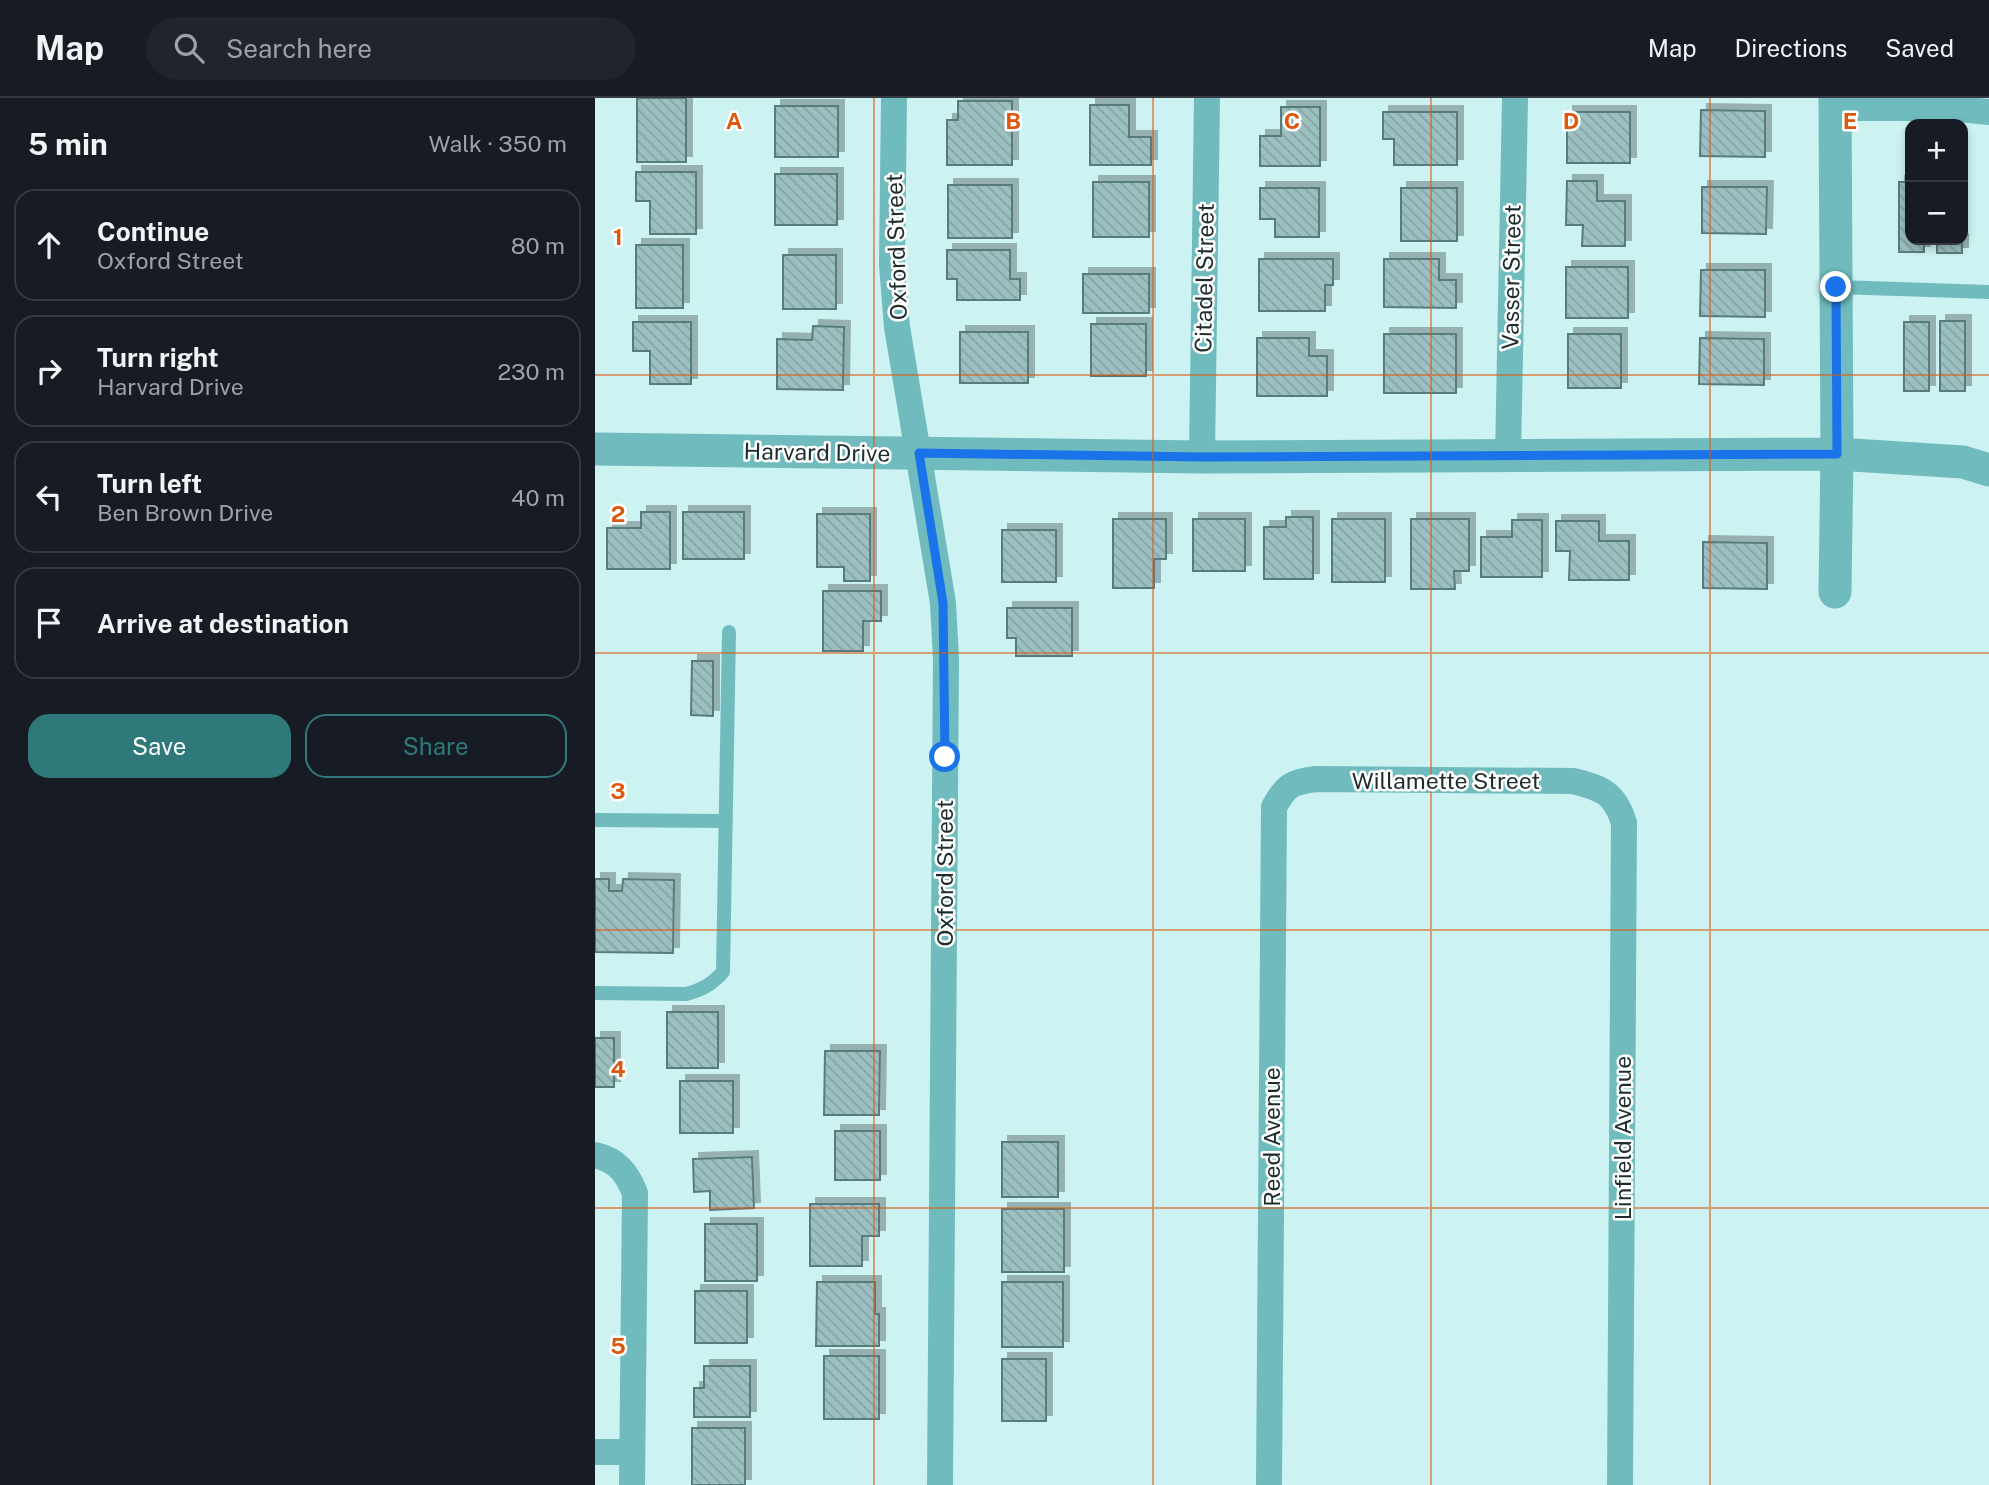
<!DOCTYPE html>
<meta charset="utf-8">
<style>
:root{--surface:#171b24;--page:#20242c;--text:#f1f3f6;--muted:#9ea1a6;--line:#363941;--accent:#2f797b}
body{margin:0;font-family:"Public Sans",sans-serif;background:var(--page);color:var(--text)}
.controls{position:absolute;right:21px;top:21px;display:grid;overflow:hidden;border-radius:14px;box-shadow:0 4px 10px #0003}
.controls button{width:63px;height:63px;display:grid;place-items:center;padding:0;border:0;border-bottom:2px solid var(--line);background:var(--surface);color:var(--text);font:35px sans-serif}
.stop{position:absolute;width:21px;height:21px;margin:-16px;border:5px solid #1a73e8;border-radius:50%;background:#fff}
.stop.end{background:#1a73e8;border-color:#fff;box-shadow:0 2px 7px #0008}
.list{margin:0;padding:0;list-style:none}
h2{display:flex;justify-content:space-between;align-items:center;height:91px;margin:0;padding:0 28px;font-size:30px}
h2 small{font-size:23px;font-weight:400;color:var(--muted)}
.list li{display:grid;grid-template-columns:46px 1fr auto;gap:21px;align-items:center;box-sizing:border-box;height:112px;margin:0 14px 14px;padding:0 14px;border:2px solid var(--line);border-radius:21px}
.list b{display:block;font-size:26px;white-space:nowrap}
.list p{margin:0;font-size:23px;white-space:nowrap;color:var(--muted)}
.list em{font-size:23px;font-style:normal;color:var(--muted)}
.actions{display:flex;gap:14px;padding:21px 28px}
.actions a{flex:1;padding:16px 0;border:2px solid var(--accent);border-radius:21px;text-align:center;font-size:24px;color:var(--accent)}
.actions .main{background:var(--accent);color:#fff}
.icon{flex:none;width:38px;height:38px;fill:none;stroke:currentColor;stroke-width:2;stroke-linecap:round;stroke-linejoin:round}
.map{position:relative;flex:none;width:1394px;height:1387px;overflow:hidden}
header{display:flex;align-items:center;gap:42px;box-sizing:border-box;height:98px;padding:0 35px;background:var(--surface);border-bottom:2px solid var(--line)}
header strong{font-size:33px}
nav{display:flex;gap:38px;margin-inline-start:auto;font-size:24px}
.search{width:490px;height:63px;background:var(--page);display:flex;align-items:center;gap:18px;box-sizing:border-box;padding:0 24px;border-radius:38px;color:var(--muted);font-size:26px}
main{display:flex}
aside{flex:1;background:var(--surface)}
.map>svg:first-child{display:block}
.building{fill:url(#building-back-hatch);stroke:#597b7b;stroke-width:2;filter:url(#shadow)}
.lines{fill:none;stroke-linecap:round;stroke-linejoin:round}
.service{stroke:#6fbbbd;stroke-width:14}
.minor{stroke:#6fbbbd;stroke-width:26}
.tertiary{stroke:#6fbbbd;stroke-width:33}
.route{stroke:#1a73e8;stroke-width:9}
.grid{fill:none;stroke:#de570e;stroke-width:2;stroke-opacity:0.55}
.labels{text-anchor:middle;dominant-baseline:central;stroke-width:5;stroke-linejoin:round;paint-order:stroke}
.street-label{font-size:23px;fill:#1e2c2c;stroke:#fff}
.grid-label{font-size:23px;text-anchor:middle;font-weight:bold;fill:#de570e;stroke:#fff;stroke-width:5;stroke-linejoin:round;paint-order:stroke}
</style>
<header>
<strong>Map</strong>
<div class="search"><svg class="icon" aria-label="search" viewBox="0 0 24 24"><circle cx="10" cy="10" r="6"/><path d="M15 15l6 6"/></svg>Search here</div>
<nav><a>Map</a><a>Directions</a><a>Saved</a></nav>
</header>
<main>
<aside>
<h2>5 min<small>Walk · 350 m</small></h2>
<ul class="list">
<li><svg class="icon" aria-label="ahead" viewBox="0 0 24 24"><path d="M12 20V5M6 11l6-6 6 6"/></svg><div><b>Continue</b><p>Oxford Street</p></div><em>80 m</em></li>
<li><svg class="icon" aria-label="right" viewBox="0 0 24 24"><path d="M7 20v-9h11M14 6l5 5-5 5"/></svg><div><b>Turn right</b><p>Harvard Drive</p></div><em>230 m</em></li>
<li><svg class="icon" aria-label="left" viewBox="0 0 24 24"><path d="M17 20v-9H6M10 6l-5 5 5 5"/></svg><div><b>Turn left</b><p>Ben Brown Drive</p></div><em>40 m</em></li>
<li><svg class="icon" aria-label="arrive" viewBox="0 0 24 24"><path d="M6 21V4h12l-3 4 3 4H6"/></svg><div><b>Arrive at destination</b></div></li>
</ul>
<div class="actions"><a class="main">Save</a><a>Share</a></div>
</aside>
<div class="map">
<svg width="1394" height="1387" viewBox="0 0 1394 1387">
<defs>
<pattern id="building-back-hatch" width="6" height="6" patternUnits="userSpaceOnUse" patternTransform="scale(1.75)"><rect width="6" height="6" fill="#9cbfc0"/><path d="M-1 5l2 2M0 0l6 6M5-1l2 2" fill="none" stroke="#86a4a5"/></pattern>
<filter id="shadow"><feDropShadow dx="6" dy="-6" stdDeviation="0" flood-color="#0004"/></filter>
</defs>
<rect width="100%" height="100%" fill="#cdf2f2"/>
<path class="building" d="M42,0h49v64h-49z
M363,3h54v64h-65v-45h11z
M495,7h39v32h22v28h-61z
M180,8h63v51h-63z
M686,9h39v59h-60v-30h21z
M1106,12l64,1v46l-65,-1z
M788,14h74v53h-63v-26h-11z
M972,14h63v51h-63z
M41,74h60v62h-46v-33h-14z
M180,76h62v51h-62z
M972,83h30v20h28v45h-43l1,-21h-17z
M498,84h56v55h-56z
M1304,84h11v58h14v12h-25z
M353,87h64v53h-64z
M1107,89h65l-1,47 -64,-1z
M665,90h59v49h-44v-18h-15z
M806,90h56v53h-56z
M1342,142h25v13h-25z
M41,147h47v63h-47z
M352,152h63v29h10v21h-63v-21h-10z
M188,157h53v54h-53z
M664,161h74v26h-8v26h-66z
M789,161h55v21h17v28l-72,-1z
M971,169h62v51h-62z
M1106,172h64v47l-65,-1z
M488,176h66v39h-66z
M1345,223h25v70h-25z
M38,224h58v62h-41v-33h-17z
M1309,224h25v69h-25z
M496,226h55v52h-55z
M218,228l31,1 -1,63 -66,-1v-50l35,1z
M365,234h68v51h-68z
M789,236h72v59h-72z
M973,236h53v54h-53z
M662,240h52v18h18v40h-70z
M1105,240l64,1v46l-65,-1z
M46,414h29v57h-63v-41h34z
M88,414h61v47h-61z
M222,416h53v67h-26v-14h-27z
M691,419h27v62h-49v-52h22z
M518,421h53v40h-12v29h-41z
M598,421h52v52h-52z
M737,421h53v63h-53z
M816,421h58v52h-15l1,18h-44z
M917,422h30v57h-61v-40h31z
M961,423h43v20h30v39h-60l1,-29h-14z
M407,432h54v52h-54z
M1108,444l64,1v46l-64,-1z
M228,493h58v30h-18v30h-40z
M412,510h65v48h-56v-18h-9z
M97,563h21v55l-22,-1z
M0,781h14v12h13l1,-12 51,1 -1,73 -78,-1z
M72,914h51v56h-51z
M0,940h19v49h-19z
M230,953h55l-1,64h-55z
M85,983h53v52h-53z
M240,1033h45v49h-45z
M407,1044h56v55h-56z
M157,1059l2,51 -44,2v-19l-16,1 -1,-33z
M215,1106h69v32h-17v30h-52z
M407,1111h62v63h-62z
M110,1126h52v57h-52z
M222,1184h58v32h4v32h-63z
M407,1184h61v65h-61z
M100,1193h52v52h-52z
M229,1258h55v63h-55z
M407,1261h44v62h-44z
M109,1268h46v51h-56v-29h10z
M97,1330h53v57h-53z"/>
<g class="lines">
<path class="service" d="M1242,189l152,5
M0,722l131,1
M0,895l91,1c16,-4 26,-10 37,-22l6,-340"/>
<path class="minor" d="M299,0l-2,167 5,62 46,276 3,56 -6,826
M1240,10h115l39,4
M607,359l5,-359
M913,359l7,-359
M0,1057c22,5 32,18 40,38l-3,292
M0,1354h37
M674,1387l5,-678c12,-22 18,-25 42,-28l257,2c29,7 42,12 51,42l-4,662"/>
<path class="tertiary" d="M0,351l607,8 635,-3 126,8 26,8
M1240,494l2,-138 -2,-356"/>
</g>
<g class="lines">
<path class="route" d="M350,659l-2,-154 -24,-150 283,4 635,-3 -1,-167"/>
</g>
<path class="grid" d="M279,0v1387M558,0v1387M836,0v1387M1115,0v1387M0,277h1394M0,555h1394M0,832h1394M0,1110h1394"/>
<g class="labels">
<g class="street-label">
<text transform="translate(301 149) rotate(-92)">Oxford Street</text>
<text transform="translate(916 179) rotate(-89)">Vasser Street</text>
<text transform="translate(609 180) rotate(-89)">Citadel Street</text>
<text transform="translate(222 354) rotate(1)">Harvard Drive</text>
<text x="851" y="682">Willamette Street</text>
<text transform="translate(349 775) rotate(-90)">Oxford Street</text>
<text transform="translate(676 1039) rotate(-90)">Reed Avenue</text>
<text transform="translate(1027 1040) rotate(-90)">Linfield Avenue</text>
</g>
</g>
<g class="grid-label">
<text x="139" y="31">A</text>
<text x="418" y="31">B</text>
<text x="697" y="31">C</text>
<text x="976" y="31">D</text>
<text x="1255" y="31">E</text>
<text x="23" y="147">1</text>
<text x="23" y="424">2</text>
<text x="23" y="701">3</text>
<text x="23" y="979">4</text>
<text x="23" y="1256">5</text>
</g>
</svg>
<div class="controls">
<button>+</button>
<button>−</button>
</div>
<div class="stop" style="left:350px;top:659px"></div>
<div class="stop end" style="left:1241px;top:189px"></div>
</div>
</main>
